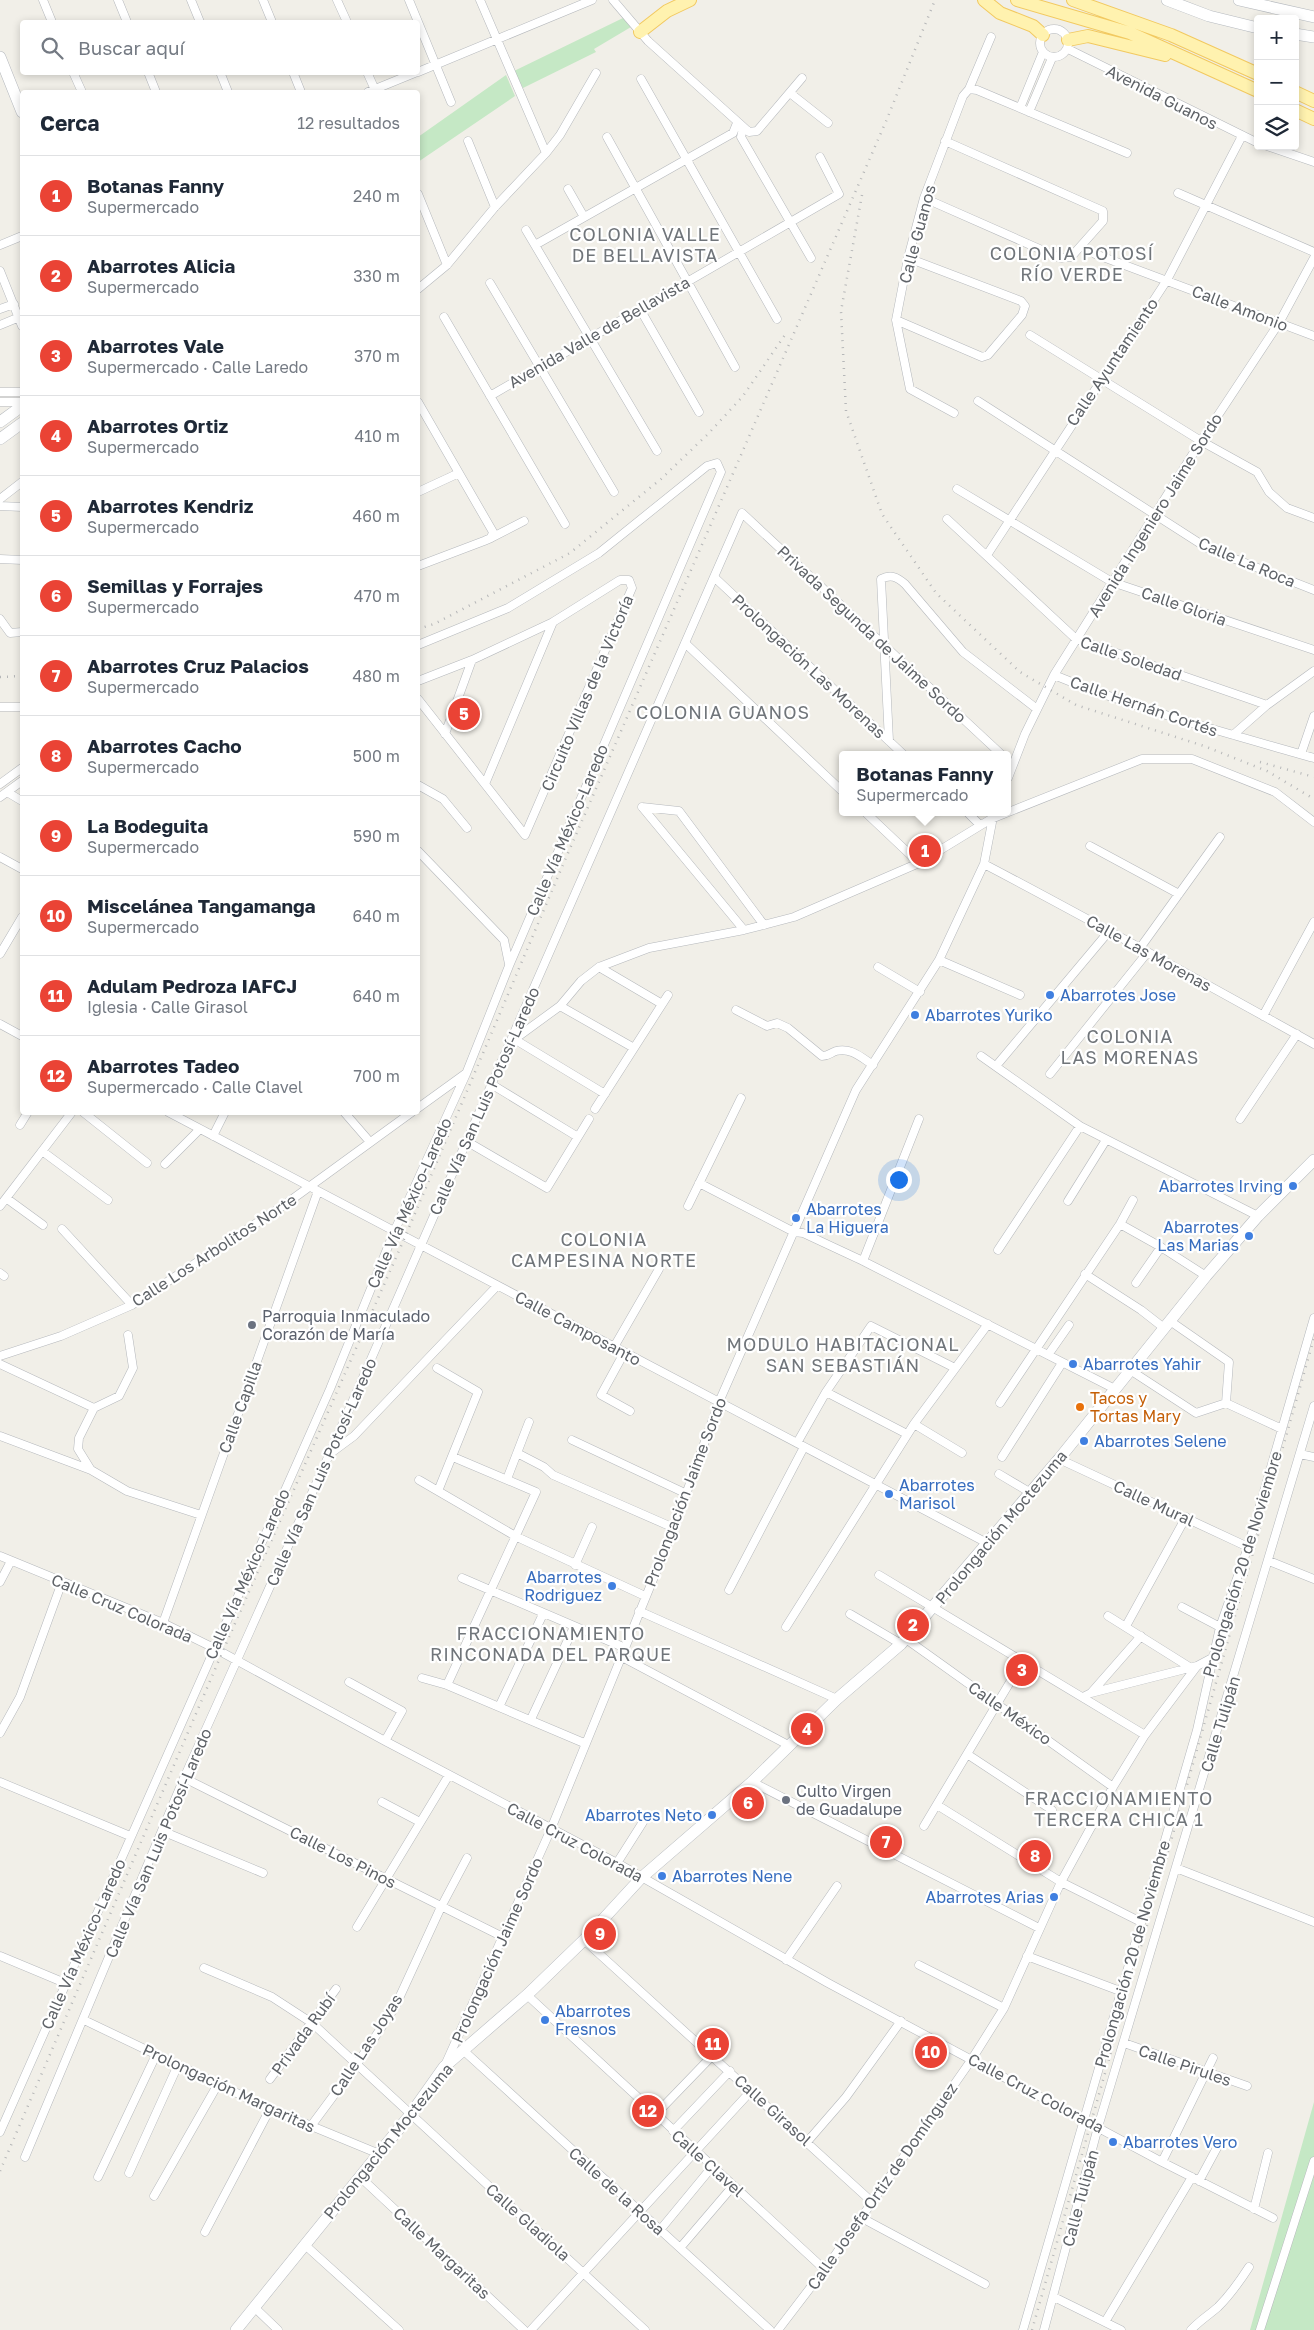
<!DOCTYPE html>
<html lang="es">
<meta charset="utf-8">
<style>
:root{--surface:#fff;--page:#f6f6f7;--text:#1f2937;--muted:#747a83;--line:#e0e1e3;--accent:#ea4335}
body{margin:0;font-family:"Golos Text",sans-serif;background:var(--page);color:var(--text)}
.controls{position:absolute;right:15px;top:15px;display:grid;overflow:hidden;border-radius:5px;box-shadow:0 2px 8px #0003}
.controls button{width:45px;height:45px;display:grid;place-items:center;padding:0;border:0;border-bottom:1px solid var(--line);background:var(--surface);color:var(--text);font:25px sans-serif}
.you{position:absolute;left:898px;top:1179px;width:18px;height:18px;margin:-12px;border:4px solid #fff;border-radius:50%;background:#1a73e8;box-shadow:0 0 0 8px #1a73e833}
.badge{display:grid;place-items:center;width:32px;height:32px;border-radius:50%;background:var(--accent);color:#fff;font-size:16px;font-weight:700}
.pin{position:absolute;translate:-50% -50%;border:2px solid #fff;box-shadow:0 1px 5px #0006}
.popup{position:absolute;left:839px;top:751px;width:172px;height:65px;box-sizing:border-box;display:grid;place-content:center;border-radius:5px;background:var(--surface);filter:drop-shadow(0 1px 4px #0005);font-size:16px;white-space:nowrap;color:var(--muted)}
.popup b{font-size:19px;color:var(--text)}
.popup::after{content:'';position:absolute;left:50%;top:100%;margin-left:-10px;border:10px solid transparent;border-top-color:var(--surface)}
.list{margin:0;padding:0;list-style:none}
h2{display:flex;justify-content:space-between;align-items:center;height:65px;margin:0;padding:0 20px;font-size:21px}
h2 small{font-size:16px;font-weight:400;color:var(--muted)}
.list li{display:grid;grid-template-columns:32px 1fr auto;gap:15px;align-items:center;box-sizing:border-box;height:80px;padding:0 20px;border-top:1px solid var(--line)}
.list b{display:block;font-size:19px;white-space:nowrap}
.list p{margin:0;font-size:16px;white-space:nowrap;color:var(--muted)}
.list em{font-size:16px;font-style:normal;color:var(--muted)}
.icon{flex:none;width:28px;height:28px;fill:none;stroke:currentColor;stroke-width:2;stroke-linecap:round;stroke-linejoin:round}
.map{position:relative;flex:none;width:1314px;height:2330px;overflow:hidden}
.search{position:absolute;background:var(--surface);box-shadow:0 2px 8px #0003;left:20px;top:20px;width:400px;height:55px;display:flex;align-items:center;gap:12px;box-sizing:border-box;padding:0 18px;border-radius:5px;color:var(--muted);font-size:19px}
.panel{position:absolute;background:var(--surface);box-shadow:0 2px 8px #0003;left:20px;top:90px;width:400px;height:1025px;border-radius:5px}
.map>svg:first-child{display:block}
.green{fill:#c5e8c5}
.lines{fill:none;stroke-linecap:round;stroke-linejoin:round}
.street-casing{stroke:#b5b8bc;stroke-width:9}
.secondary-casing{stroke:#b6babf;stroke-width:12}
.primary-casing{stroke:#f2c960;stroke-width:14}
.street{stroke:#fff;stroke-width:8}
.secondary{stroke:#fff;stroke-width:11}
.primary{stroke:#fff2af;stroke-width:12}
.rail{stroke:#b6b7b8;stroke-width:2.5;stroke-dasharray:1 6;stroke-linecap:butt}
.shop-dot{fill:#3f7fe0;stroke:#fff;stroke-width:2}
.worship-dot{fill:#6b7280;stroke:#fff;stroke-width:2}
.food-dot{fill:#e8710a;stroke:#fff;stroke-width:2}
.labels{text-anchor:middle;dominant-baseline:central;stroke-width:4.5;stroke-linejoin:round;paint-order:stroke}
.street-label{font-size:16px;fill:#5f6368;stroke:#fff}
.shop-label{font-size:16px;fill:#366cbe;stroke:#fff;text-anchor:start}
.worship-label{font-size:16px;fill:#5b616d;stroke:#fff;text-anchor:start}
.food-label{font-size:16px;fill:#c56008;stroke:#fff;text-anchor:start}
.neighbourhood-label{font-size:18px;letter-spacing:1px;fill:#70757a;stroke:#fff}
</style>
<div class="map">
<svg width="1314" height="2330" viewBox="0 0 1314 2330">
<rect width="100%" height="100%" fill="#f1efe8"/>
<path class="green" d="M623,18l8,9 -37,22 2,3 -73,36 -9,-17z
M506,75l9,21 -97,66v-25z
M1314,2102v228h-64z"/>
<g class="lines">
<defs>
<path id="street" d="M43,0l9,22
M118,0l9,22
M191,0l9,22
M263,0l9,22
M337,0l10,22
M409,0l42,102
M480,0l66,153
M613,0l35,41 101,91 8,-1 45,-53
M1040 43a14 14 0 1 1 28 0a14 14 0 1 1-28 0Z
M1068,49l190,94
M73,72l9,20
M148,72l8,20
M220,72l8,20
M293,72l8,20
M367,72l9,20
M418,72l174,-72
M641,79l136,240
M969,89l8,1 150,63
M368,92l49,-20
M790,93l38,30
M1020,108l23,-56
M1029,112l23,-54
M743,128l-2,9 70,121
M607,137l128,230
M468,141l27,66
M1267,146l47,16
M568,189l16,28
M1178,193l136,59
M418,194l29,71
M924,198l136,60 11,-1 32,-36v-10l-158,-70
M526,230l131,221
M0,245l22,-9
M535,245l198,-112 4,-10
M1095,254l219,82
M0,271l22,55
M490,283l124,209
M418,289l29,-24 48,-58 51,-54 14,-18 36,-62
M0,309l14,-5
M640,309l59,103
M444,317l121,207
M896,320l86,37 6,-2 34,-40 3,-9 -4,-5 -113,-43
M0,325l22,-9
M1030,335l171,106 56,31 12,20 18,16 27,10
M0,392h22
M490,396l349,-202 -19,-37
M978,401l229,147 107,42
M0,402h22
M418,402l75,130 -2,6 -7,3 -66,25
M954,413l-44,-24 -14,-69 12,-62 16,-60 39,-102 6,-7 22,-52
M957,489l155,93 202,68
M418,492l41,-19
M0,499l22,-17
M0,506l22,1
M947,519l129,120 191,66
M491,538l33,-17
M987,555l180,-275 75,-144
M0,559l22,1
M714,577l190,178
M0,619l10,14 12,-1
M685,643l157,148
M1054,675c84,35 173,58 260,83
M418,681l54,-21 81,-38 67,-42h9l3,8 -107,247 -107,-136
M0,707h22
M445,734l27,-74
M1233,735l34,-30 47,-34
M889,741l-8,-162c10,-5 16,-2 24,5l58,68 74,57
M1301,754l13,-38
M1008,778l17,-44 29,-59 147,-234 78,-118 35,-65
M0,784l22,-16
M485,784l68,-162
M418,785l25,14 24,29
M7,792l15,9
M0,797l22,-16
M642,807l37,4 85,114
M642,807l102,123
M865,812l54,51
M967,812l13,13
M1090,846l89,48
M418,851l86,89 5,24
M0,857l22,12
M984,864c111,58 220,119 330,180
M1140,948l80,-111
M0,954l22,-37
M939,960l81,35
M599,967l63,37
M878,967l42,25
M560,1006l74,42
M736,1010l31,16 10,-3 11,5 34,28c7,0 8,-3 14,-5 15,-4 26,7 37,14
M1263,1016l51,-94
M0,1024l22,12
M514,1039l91,55
M512,1041l48,-35 21,-25 18,-14 50,-19 95,-18 50,-13 125,-54 72,-44 151,-60h50l83,33 39,30
M981,1056l99,70 178,90
M996,1066l114,-136
M1050,1074l97,-121
M491,1084l87,53
M418,1108l47,-34
M595,1109l73,-114
M83,1112l64,51
M168,1112l821,432
M344,1112l26,30
M1240,1119l57,-85
M20,1125l8,-13
M213,1136l12,-24
M466,1141l81,47 42,-69
M42,1151l66,49
M165,1164l35,-35
M699,1183l95,49 9,1 60,28 252,128
M6,1198l37,27
M1068,1201l38,-61
M0,1206l72,-94
M688,1206l53,-108
M1120,1224l41,23 45,29
M62,1229l70,76
M998,1250l82,-124
M863,1261l56,-142
M0,1273l4,3
M1085,1274l56,36 23,18
M1136,1283l25,-36
M1170,1321l59,41 -3,41
M614,1347l45,-78
M624,1353l-23,42 29,16
M1048,1355l21,-30
M0,1356l61,-20 71,-31 155,-102 125,-91
M0,1364l94,44
M437,1368l41,24 -40,99
M1130,1370l66,43 30,-10 56,26
M826,1392l81,42
M1000,1403l120,-179 13,-24
M914,1424l48,29
M0,1436l91,34 36,21 74,24
M572,1440l115,54
M797,1443l29,-51 45,-66 84,42
M331,1453l23,-17 143,-150
M517,1453l27,14 9,8 121,53
M1300,1454l14,3
M1002,1457l60,-94
M1059,1459l189,88
M91,1470l-13,-21 1,-11 15,-30 25,-12 14,-28 -5,-33
M999,1474l32,19
M507,1479l22,-57
M419,1480l98,57 128,59
M0,1556l163,67 51,25 171,93 232,122 211,120 334,179 111,56
M1269,1561l45,18
M575,1565l17,-38
M879,1575l266,160
M462,1578l161,69
M0,1582l11,-21
M729,1590l75,-143
M1182,1607l38,20
M639,1611l198,88
M850,1614l51,30
M1108,1616l83,52
M163,1623l155,-432
M1126,1626l60,-109
M786,1627l128,-203 74,-100
M906,1639l207,148
M620,1656l170,90
M422,1678l25,7 137,58
M349,1682l53,29 -17,30
M447,1685l89,-193 -83,-35
M1091,1693l50,-57
M1083,1697l8,-4 106,-27
M499,1707l44,-93
M531,1719l43,-92
M0,1733l20,-36 42,-115
M967,1754l85,56
M184,1778l317,158
M0,1782l130,54
M752,1782l287,146
M382,1802l38,20
M937,1805l124,77 80,40
M924,1826l98,-164
M162,1831l101,42
M617,1863l26,-41
M1176,1868l138,54
M357,1927l92,-152
M584,1940l287,261
M0,1956l65,27
M1027,1956l93,35
M786,1960l51,-74
M919,1965l85,43
M204,1968l68,29 40,26 333,307
M527,1995l297,274
M84,2020l186,89 107,44
M1124,2043l123,43
M464,2051l306,279
M446,2063l105,-234 123,-301 45,-126 137,-312 83,-130 45,-96 10,-52
M270,2079l66,-90
M655,2115l57,-59
M311,2126l46,-62 38,-57 46,-100 26,-49
M673,2131l57,-60
M0,2132l330,-743 64,-157 72,-158 43,-108 212,-494 -4,-9 -10,3 -108,87 -91,55 -90,37
M807,2142l39,-45 55,-76
M25,2157l159,-379 145,-323 413,-942 260,242
M1162,2162l51,-104
M129,2173l49,-108
M359,2176l165,154
M98,2177l58,-122
M1199,2181l20,-37
M154,2196l64,-112
M1254,2209l14,-56
M860,2217l125,67
M660,2230l52,-63
M205,2232l65,-123
M305,2245l94,85
M680,2248l53,-62
M1054,2297l67,33
M254,2307l24,23
M1105,2322l87,-145
M531,2330l220,-239
M778,2330l55,-72 139,-199 32,-51 57,-126 52,-95 32,-52 52,-69 15,-8
M1023,2330l174,-600 23,-103 28,-80 66,-229
M1044,2330l54,-203 216,-721
M1191,2330c8,-9 18,-15 27,-23 12,-12 22,-26 31,-40
M1260,2330l54,-169"/>
<path id="secondary" d="M1167,0l42,16 49,12
M1239,0l75,17
M1295,34l19,3
M0,57l22,55
M0,422l22,-16
M0,439l22,-16
M236,2330l174,-215 34,-48 83,-72 57,-55 57,-62 111,-96 85,-83 64,-55 158,-185 147,-183 52,-60 56,-56"/>
<path id="primary" d="M984,0l16,13 33,13 10,9
M1017,0l113,33 128,58
M1073,0l98,35 87,39
M640,32l27,-21 23,-11
M1068,40l20,-4 77,19
M1295,92l19,9
M1295,110l19,9"/>
</defs>
<use href="#street" class="street-casing"/>
<use href="#secondary" class="secondary-casing"/>
<use href="#primary" class="primary-casing"/>
<use href="#street" class="street"/>
<use href="#secondary" class="secondary"/>
<use href="#primary" class="primary"/>
<path class="rail" d="M862,195l-21,116 5,100 36,103 54,79 84,79 56,33 128,41 63,25 47,28
M418,629l16,-5 136,-71 91,-74 48,-46 34,-37 44,-64
M0,677l22,-1
M1260,762l54,15
M0,2171l222,-518 183,-416 160,-377 322,-741 48,-119
M1032,2330l282,-992"/>
</g>
<g class="shop-dot">
<circle cx="1050" cy="995" r="5"/>
<circle cx="915" cy="1015" r="5"/>
<circle cx="1293" cy="1186" r="5"/>
<circle cx="796" cy="1218" r="5"/>
<circle cx="1249" cy="1236" r="5"/>
<circle cx="1073" cy="1364" r="5"/>
<circle cx="1084" cy="1441" r="5"/>
<circle cx="889" cy="1494" r="5"/>
<circle cx="612" cy="1586" r="5"/>
<circle cx="712" cy="1815" r="5"/>
<circle cx="662" cy="1876" r="5"/>
<circle cx="1054" cy="1897" r="5"/>
<circle cx="545" cy="2020" r="5"/>
<circle cx="1113" cy="2142" r="5"/>
</g>
<g class="worship-dot">
<circle cx="252" cy="1325" r="5"/>
<circle cx="786" cy="1800" r="5"/>
</g>
<circle class="food-dot" cx="1080" cy="1407" r="5"/>
<g class="labels">
<g class="street-label">
<text transform="translate(1162 97) rotate(27)">Avenida Guanos</text>
<text transform="translate(917 234) rotate(-75)">Calle Guanos</text>
<text transform="translate(1240 308) rotate(21)">Calle Amonio</text>
<text transform="translate(599 332) rotate(-30)">Avenida Valle de Bellavista</text>
<text transform="translate(1112 362) rotate(-56)">Calle Ayuntamiento</text>
<text transform="translate(1155 515) rotate(-58)">Avenida Ingeniero Jaime Sordo</text>
<text transform="translate(1247 562) rotate(23)">Calle La Roca</text>
<text transform="translate(1184 606) rotate(19)">Calle Gloria</text>
<text transform="translate(872 634) rotate(43)">Privada Segunda de Jaime Sordo</text>
<text transform="translate(1131 658) rotate(19)">Calle Soledad</text>
<text transform="translate(809 666) rotate(43)">Prolongación Las Morenas</text>
<text transform="translate(587 693) rotate(-67)">Circuito Villas de la Victoría</text>
<text transform="translate(1144 706) rotate(19)">Calle Hernán Cortés</text>
<text transform="translate(567 830) rotate(-67)">Calle Vía México-Laredo</text>
<text transform="translate(1149 953) rotate(29)">Calle Las Morenas</text>
<text transform="translate(484 1101) rotate(-66)">Calle Vía San Luis Potosí-Laredo</text>
<text transform="translate(409 1203) rotate(-66)">Calle Vía México-Laredo</text>
<text transform="translate(214 1250) rotate(-33)">Calle Los Arbolitos Norte</text>
<text transform="translate(578 1328) rotate(28)">Calle Camposanto</text>
<text transform="translate(240 1407) rotate(-70)">Calle Capilla</text>
<text transform="translate(321 1472) rotate(-66)">Calle Vía San Luis Potosí-Laredo</text>
<text transform="translate(685 1492) rotate(-69)">Prolongación Jaime Sordo</text>
<text transform="translate(1154 1503) rotate(25)">Calle Mural</text>
<text transform="translate(1001 1527) rotate(-50)">Prolongación Moctezuma</text>
<text transform="translate(1242 1564) rotate(-73)">Prolongación 20 de Noviembre</text>
<text transform="translate(247 1574) rotate(-66)">Calle Vía México-Laredo</text>
<text transform="translate(122 1608) rotate(23)">Calle Cruz Colorada</text>
<text transform="translate(1010 1713) rotate(35)">Calle México</text>
<text transform="translate(1220 1724) rotate(-73)">Calle Tulipán</text>
<text transform="translate(575 1842) rotate(28)">Calle Cruz Colorada</text>
<text transform="translate(158 1843) rotate(-67)">Calle Vía San Luis Potosí-Laredo</text>
<text transform="translate(343 1857) rotate(27)">Calle Los Pinos</text>
<text transform="translate(83 1944) rotate(-66)">Calle Vía México-Laredo</text>
<text transform="translate(497 1950) rotate(-66)">Prolongación Jaime Sordo</text>
<text transform="translate(1132 1954) rotate(-74)">Prolongación 20 de Noviembre</text>
<text transform="translate(303 2034) rotate(-54)">Privada Rubí</text>
<text transform="translate(366 2045) rotate(-57)">Calle Las Joyas</text>
<text transform="translate(1185 2065) rotate(19)">Calle Pirules</text>
<text transform="translate(229 2088) rotate(25)">Prolongación Margaritas</text>
<text transform="translate(1036 2093) rotate(28)">Calle Cruz Colorada</text>
<text transform="translate(773 2110) rotate(42)">Calle Girasol</text>
<text transform="translate(388 2141) rotate(-51)">Prolongación Moctezuma</text>
<text transform="translate(708 2163) rotate(42)">Calle Clavel</text>
<text transform="translate(882 2186) rotate(-55)">Calle Josefa Ortiz de Domínguez</text>
<text transform="translate(617 2191) rotate(42)">Calle de la Rosa</text>
<text transform="translate(1080 2198) rotate(-75)">Calle Tulipán</text>
<text transform="translate(528 2222) rotate(42)">Calle Gladiola</text>
<text transform="translate(442 2253) rotate(43)">Calle Margaritas</text>
</g>
<g class="shop-label">
<text x="1060" y="995">Abarrotes Jose</text>
<text x="925" y="1015">Abarrotes Yuriko</text>
<text x="1283" y="1186" text-anchor="end">Abarrotes Irving</text>
<text x="806" y="1209">Abarrotes<tspan x="806" dy="18">La Higuera</tspan></text>
<text x="1239" y="1227" text-anchor="end">Abarrotes<tspan x="1239" dy="18">Las Marias</tspan></text>
<text x="1083" y="1364">Abarrotes Yahir</text>
<text x="1094" y="1441">Abarrotes Selene</text>
<text x="899" y="1485">Abarrotes<tspan x="899" dy="18">Marisol</tspan></text>
<text x="602" y="1577" text-anchor="end">Abarrotes<tspan x="602" dy="18">Rodriguez</tspan></text>
<text x="702" y="1815" text-anchor="end">Abarrotes Neto</text>
<text x="672" y="1876">Abarrotes Nene</text>
<text x="1044" y="1897" text-anchor="end">Abarrotes Arias</text>
<text x="555" y="2011">Abarrotes<tspan x="555" dy="18">Fresnos</tspan></text>
<text x="1123" y="2142">Abarrotes Vero</text>
</g>
<g class="worship-label">
<text x="262" y="1316">Parroquia Inmaculado<tspan x="262" dy="18">Corazón de María</tspan></text>
<text x="796" y="1791">Culto Virgen<tspan x="796" dy="18">de Guadalupe</tspan></text>
</g>
<g class="food-label">
<text x="1090" y="1398">Tacos y<tspan x="1090" dy="18">Tortas Mary</tspan></text>
</g>
<g class="neighbourhood-label">
<text x="645" y="234">COLONIA VALLE<tspan x="645" dy="21">DE BELLAVISTA</tspan></text>
<text x="1072" y="253">COLONIA POTOSÍ<tspan x="1072" dy="21">RÍO VERDE</tspan></text>
<text x="723" y="712">COLONIA GUANOS</text>
<text x="1130" y="1036">COLONIA<tspan x="1130" dy="21">LAS MORENAS</tspan></text>
<text x="604" y="1239">COLONIA<tspan x="604" dy="21">CAMPESINA NORTE</tspan></text>
<text x="843" y="1344">MODULO HABITACIONAL<tspan x="843" dy="21">SAN SEBASTIÁN</tspan></text>
<text x="551" y="1633">FRACCIONAMIENTO<tspan x="551" dy="21">RINCONADA DEL PARQUE</tspan></text>
<text x="1119" y="1798">FRACCIONAMIENTO<tspan x="1119" dy="21">TERCERA CHICA 1</tspan></text>
</g>
</g>
</svg>
<div class="controls">
<button>+</button>
<button>−</button>
<button><svg class="icon" aria-label="layers" viewBox="0 0 24 24"><path d="M12 4l9 5-9 5-9-5zM3 14l9 5 9-5"/></svg></button>
</div>
<div class="you"></div>
<div class="pin badge" style="left:925px;top:851px">1</div>
<div class="popup"><b>Botanas Fanny</b>Supermercado</div>
<div class="pin badge" style="left:913px;top:1625px">2</div>
<div class="pin badge" style="left:1022px;top:1670px">3</div>
<div class="pin badge" style="left:807px;top:1729px">4</div>
<div class="pin badge" style="left:464px;top:714px">5</div>
<div class="pin badge" style="left:748px;top:1803px">6</div>
<div class="pin badge" style="left:886px;top:1842px">7</div>
<div class="pin badge" style="left:1035px;top:1856px">8</div>
<div class="pin badge" style="left:600px;top:1934px">9</div>
<div class="pin badge" style="left:931px;top:2052px">10</div>
<div class="pin badge" style="left:713px;top:2044px">11</div>
<div class="pin badge" style="left:648px;top:2111px">12</div>
<div class="search"><svg class="icon" aria-label="search" viewBox="0 0 24 24"><circle cx="10" cy="10" r="6"/><path d="M15 15l6 6"/></svg>Buscar aquí</div>
<section class="panel">
<h2>Cerca<small>12 resultados</small></h2>
<ul class="list">
<li><span class="badge">1</span><div><b>Botanas Fanny</b><p>Supermercado</p></div><em>240 m</em></li>
<li><span class="badge">2</span><div><b>Abarrotes Alicia</b><p>Supermercado</p></div><em>330 m</em></li>
<li><span class="badge">3</span><div><b>Abarrotes Vale</b><p>Supermercado · Calle Laredo</p></div><em>370 m</em></li>
<li><span class="badge">4</span><div><b>Abarrotes Ortiz</b><p>Supermercado</p></div><em>410 m</em></li>
<li><span class="badge">5</span><div><b>Abarrotes Kendriz</b><p>Supermercado</p></div><em>460 m</em></li>
<li><span class="badge">6</span><div><b>Semillas y Forrajes</b><p>Supermercado</p></div><em>470 m</em></li>
<li><span class="badge">7</span><div><b>Abarrotes Cruz Palacios</b><p>Supermercado</p></div><em>480 m</em></li>
<li><span class="badge">8</span><div><b>Abarrotes Cacho</b><p>Supermercado</p></div><em>500 m</em></li>
<li><span class="badge">9</span><div><b>La Bodeguita</b><p>Supermercado</p></div><em>590 m</em></li>
<li><span class="badge">10</span><div><b>Miscelánea Tangamanga</b><p>Supermercado</p></div><em>640 m</em></li>
<li><span class="badge">11</span><div><b>Adulam Pedroza IAFCJ</b><p>Iglesia · Calle Girasol</p></div><em>640 m</em></li>
<li><span class="badge">12</span><div><b>Abarrotes Tadeo</b><p>Supermercado · Calle Clavel</p></div><em>700 m</em></li>
</ul>
</section>
</div>
